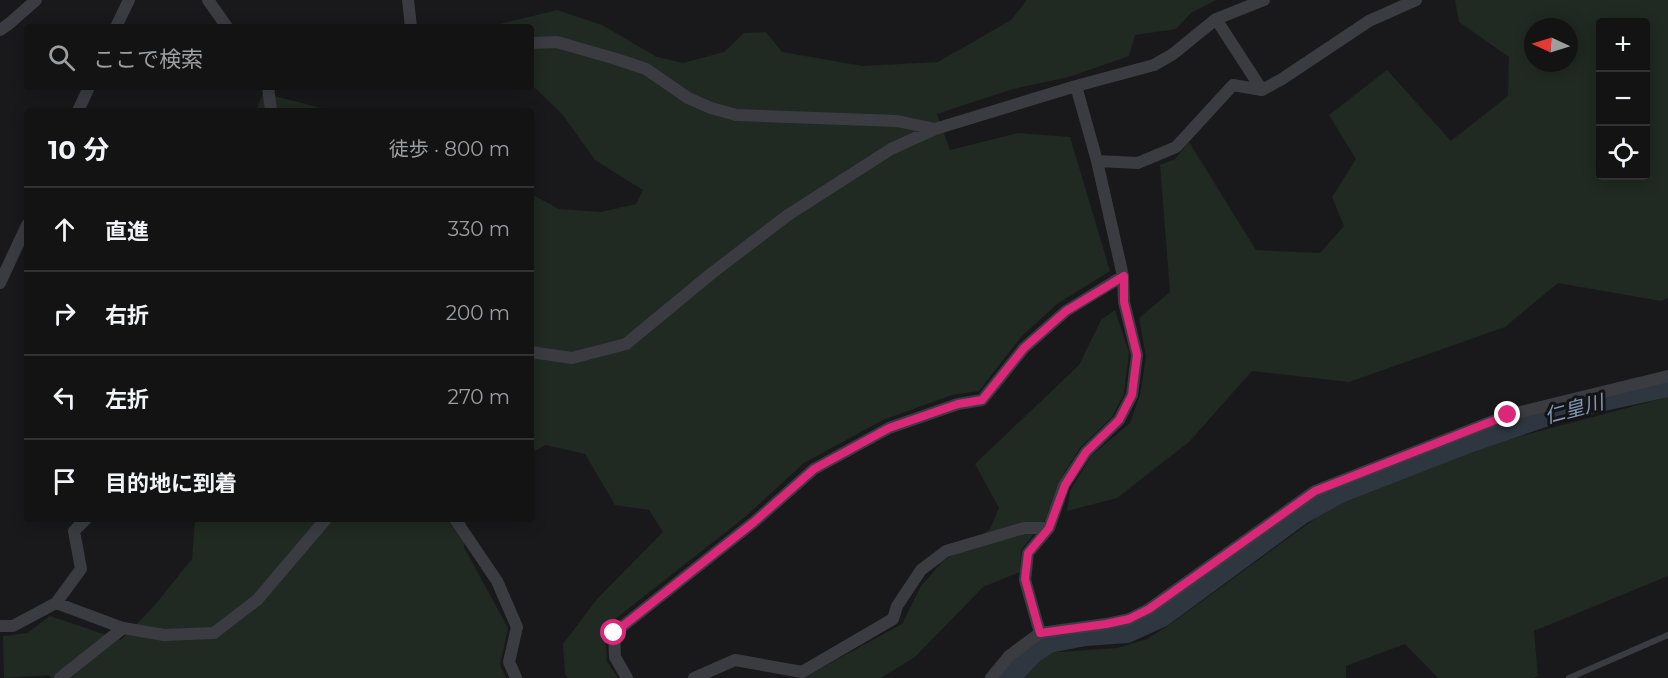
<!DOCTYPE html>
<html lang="ja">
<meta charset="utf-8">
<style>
:root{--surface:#131314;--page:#1c1c1d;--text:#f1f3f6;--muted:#9d9ea0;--line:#323234}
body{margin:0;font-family:Montserrat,"Noto Sans JP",sans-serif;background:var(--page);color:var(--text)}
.controls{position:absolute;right:18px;top:18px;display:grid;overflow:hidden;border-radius:6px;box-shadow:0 3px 15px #0003}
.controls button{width:54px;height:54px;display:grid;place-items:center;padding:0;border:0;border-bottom:2px solid var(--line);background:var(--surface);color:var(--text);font:30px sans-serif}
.compass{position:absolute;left:1524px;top:18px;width:54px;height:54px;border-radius:50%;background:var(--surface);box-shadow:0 3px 15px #0003;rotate:274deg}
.stop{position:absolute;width:18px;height:18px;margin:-14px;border:4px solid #db2777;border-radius:50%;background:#fff}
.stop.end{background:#db2777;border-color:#fff;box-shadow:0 2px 6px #0008}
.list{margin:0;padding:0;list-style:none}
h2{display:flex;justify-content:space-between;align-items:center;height:78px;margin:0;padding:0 24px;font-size:26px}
h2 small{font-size:20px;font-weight:400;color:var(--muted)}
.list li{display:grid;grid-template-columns:39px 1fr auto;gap:18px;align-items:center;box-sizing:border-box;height:84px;padding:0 24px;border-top:2px solid var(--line)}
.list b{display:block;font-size:22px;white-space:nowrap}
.list em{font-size:20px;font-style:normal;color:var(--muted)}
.icon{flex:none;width:33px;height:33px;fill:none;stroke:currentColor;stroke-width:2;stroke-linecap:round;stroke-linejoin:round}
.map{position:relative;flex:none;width:1668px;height:678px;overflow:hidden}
.search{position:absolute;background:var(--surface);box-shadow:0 3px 15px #0003;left:24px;top:24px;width:510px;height:66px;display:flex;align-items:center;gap:15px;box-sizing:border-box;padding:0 21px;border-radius:6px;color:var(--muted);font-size:22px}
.panel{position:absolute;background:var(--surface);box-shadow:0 3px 15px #0003;left:24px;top:108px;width:510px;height:414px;border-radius:6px}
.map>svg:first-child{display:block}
.green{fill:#202922;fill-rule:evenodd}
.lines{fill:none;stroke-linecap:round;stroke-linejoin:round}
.river{stroke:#2e3640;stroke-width:22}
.lane{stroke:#3b3c42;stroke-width:6}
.street{stroke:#3b3c42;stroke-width:12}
.route{stroke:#db2777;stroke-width:8}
.labels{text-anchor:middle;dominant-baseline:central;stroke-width:6;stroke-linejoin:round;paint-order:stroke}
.water-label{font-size:20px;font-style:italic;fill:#8199b7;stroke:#141416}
</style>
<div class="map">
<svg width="1668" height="678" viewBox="0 0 1668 678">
<rect width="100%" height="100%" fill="#19191b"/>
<path class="green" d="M1027,0h189l-25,13 -15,16 -41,6 -6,21 -60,21 -56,12 -76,25 13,36 68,-17 52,4 40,134 -53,33 -36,33 -42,54 -27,4 -69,25 -79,43 -59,54 -140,110 2,35 11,16h-50l-3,-4 -2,-30 34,-45 66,-67 -14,-22 -34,-5 -30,-51 -39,-9 -15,8v-259l28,15 42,3 35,-8 7,-14 -48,-30 -33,-46 -31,-30v-57h-44l70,-17 45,15 55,32 26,6 41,-11 20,-19 22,-1 16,20 81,14 75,-4 73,-42z
M1455,0h213v298l-7,3 -103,-18 -53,44 -156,55 -97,-11 -63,71 -72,56 -50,13 3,-20 21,-35 39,-33 10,-28 6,-38 -7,-39 31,-26 -10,-127 15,-6 14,-17 67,108 64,3 24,-27 -12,-29 24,-38 -27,-44 58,-45 64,71 57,-45 1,-39 -50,-35zM1646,22v154h-46v-154zM1533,27h36v36h-36z
M263,93l70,18h-77z
M1115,310l14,43 -5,41 -12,23 -32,31 -21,33 -14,39 -24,30 -1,22 -37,15 -68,70 -34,21h-78l99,-54 19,-38 21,-24 48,-33 9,-21 -24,-44 104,-99 22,-45z
M1668,397v179l-134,55 4,45 -5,2h-95l-33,-34 -59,22v12h-327l24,-25 74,-5 30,-9 25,-16 170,-124 138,-52z
M195,519h271l-2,28 44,81 -8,37 6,13h-454l-4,-3 -44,3 -1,-42 24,-3 23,-17 71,24 33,-34 38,-47z"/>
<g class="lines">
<path class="river" d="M1009,678l23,-25 17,-11 36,-7 42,-3 35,-16 140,-103 38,-21 131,-51 100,-34 97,-21"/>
<path class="lane" d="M1569,678l99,-43"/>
<path class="street" d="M208,0l19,27
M408,0l3,27
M1216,19l46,71
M116,27l13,-27
M0,30l10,-7 26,-23
M531,43l26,-1 59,17 30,10 42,29 23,10 25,7 161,6 38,8
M268,87l3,24
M78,111l11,-24
M1097,161l41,2 38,-16 57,-62 29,5 20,-11 87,-58 47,-21
M0,283l27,-58
M531,352l41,6 54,-14 86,-71 76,-58 103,-66 44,-20 141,-43 78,-21 19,-11 43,-35 48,-19
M455,519l42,62 20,46 -8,35 7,16
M56,603l67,25 41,7 50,-2 43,-33 69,-81
M0,626h13l43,-23 25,-34 -7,-38 12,-12
M1040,633l-15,-53 3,-27 21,-25 15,-43 22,-33 33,-32 13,-25 5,-40 -13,-53 -1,-26 -26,-115 -21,-75
M60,678l63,-50
M627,678l-12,-21 -1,-24 140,-111 60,-53 75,-41 69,-24 24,-4 42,-52 42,-37 57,-35
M694,678l41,-18 67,12 91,-53 4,-13 24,-36 25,-19 78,-23h25
M991,678l18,-22 31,-23 66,-9 23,-5 20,-10 166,-118 193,-76 160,-39"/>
</g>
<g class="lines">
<path class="route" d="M614,633l140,-111 60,-53 75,-41 69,-24 24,-4 42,-52 42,-37 58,-35v26l13,53 -5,40 -13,25 -33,32 -21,33 -16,43 -21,25 -3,26 15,54 66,-9 23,-5 20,-10 166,-118 193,-76"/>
</g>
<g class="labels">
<g class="water-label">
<text transform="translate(1574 409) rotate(-15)">仁皇川</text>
</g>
</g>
</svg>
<div class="controls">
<button>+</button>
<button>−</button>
<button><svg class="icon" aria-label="locate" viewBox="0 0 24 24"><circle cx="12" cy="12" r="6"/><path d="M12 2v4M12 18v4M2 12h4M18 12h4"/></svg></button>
</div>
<svg class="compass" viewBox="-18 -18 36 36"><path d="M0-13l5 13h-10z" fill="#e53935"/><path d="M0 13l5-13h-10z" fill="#9d9ea0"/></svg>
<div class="stop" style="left:614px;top:633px"></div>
<div class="stop end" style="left:1508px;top:415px"></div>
<div class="search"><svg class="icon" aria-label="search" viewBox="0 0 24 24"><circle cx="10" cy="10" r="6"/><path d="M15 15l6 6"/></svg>ここで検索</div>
<section class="panel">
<h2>10 分<small>徒歩 · 800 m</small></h2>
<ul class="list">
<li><svg class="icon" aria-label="ahead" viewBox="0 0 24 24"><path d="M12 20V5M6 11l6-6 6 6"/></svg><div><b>直進</b></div><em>330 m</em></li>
<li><svg class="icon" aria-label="right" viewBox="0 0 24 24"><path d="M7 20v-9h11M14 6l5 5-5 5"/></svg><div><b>右折</b></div><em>200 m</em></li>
<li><svg class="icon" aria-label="left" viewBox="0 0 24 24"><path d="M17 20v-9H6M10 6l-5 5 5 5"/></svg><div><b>左折</b></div><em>270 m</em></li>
<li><svg class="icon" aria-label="arrive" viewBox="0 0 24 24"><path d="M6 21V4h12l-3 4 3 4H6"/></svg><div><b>目的地に到着</b></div></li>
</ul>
</section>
</div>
